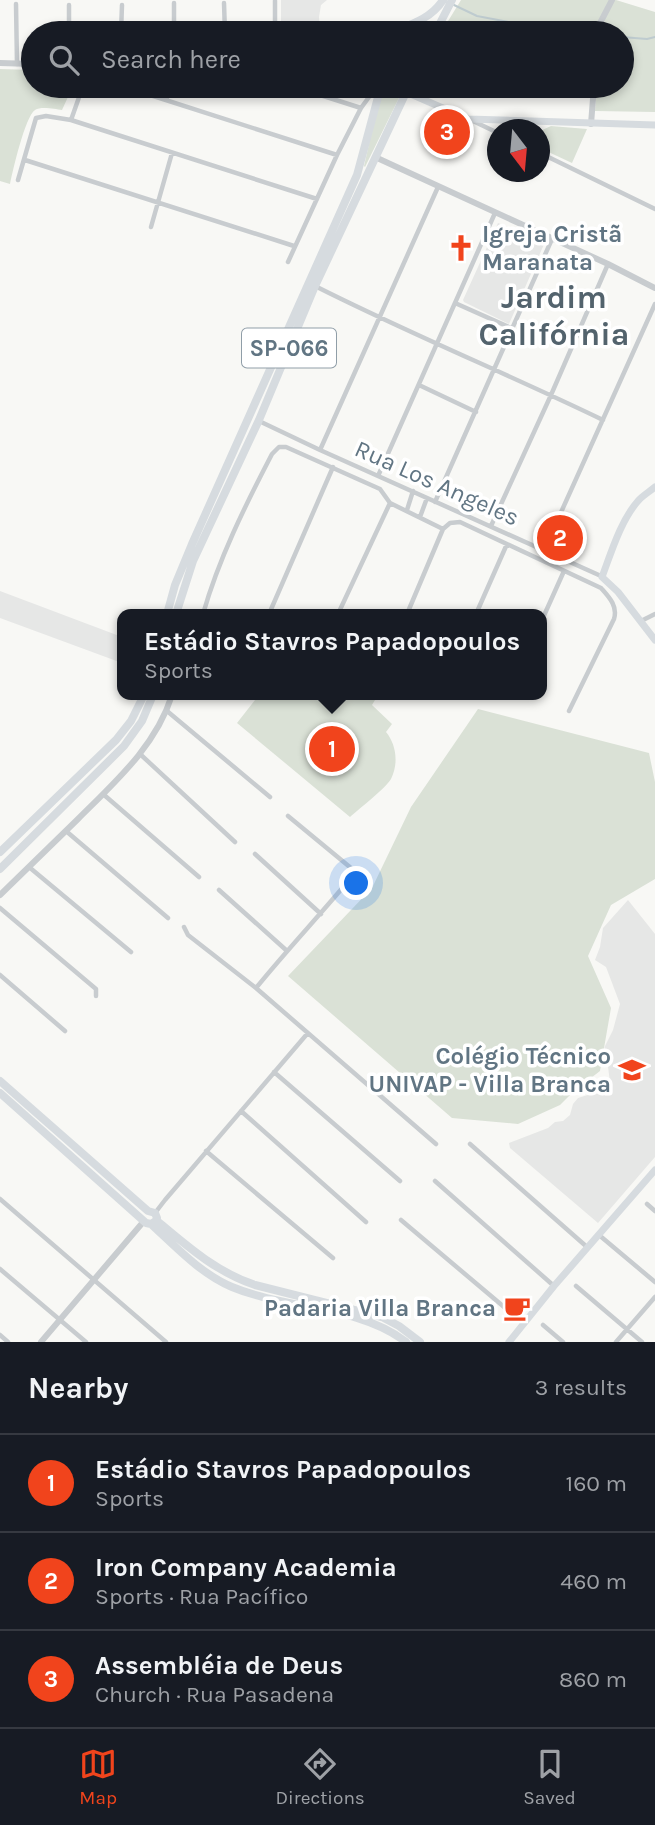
<!DOCTYPE html>
<meta charset="utf-8">
<style>
:root{--surface:#171b24;--page:#242831;--text:#f1f3f6;--muted:#9ea1a6;--line:#363941;--accent:#f1441c}
body{margin:0;font-family:Karla,sans-serif;background:var(--page);color:var(--text)}
.compass{position:absolute;left:487px;top:119px;width:63px;height:63px;border-radius:50%;background:var(--surface);box-shadow:0 4px 10px #0003;rotate:164deg}
.you{position:absolute;left:357px;top:884px;width:24px;height:24px;margin:-18px;border:5px solid #fff;border-radius:50%;background:#1a73e8;box-shadow:0 0 0 10px #1a73e833}
.badge{display:grid;place-items:center;width:46px;height:46px;border-radius:50%;background:var(--accent);color:#fff;font-size:23px;font-weight:700}
.pin{position:absolute;translate:-50% -50%;border:4px solid #fff;box-shadow:0 2px 7px #0006}
.popup{position:absolute;left:117px;top:609px;width:430px;height:91px;box-sizing:border-box;display:grid;place-content:center;border-radius:14px;background:var(--surface);filter:drop-shadow(0 2px 5px #0005);font-size:23px;white-space:nowrap;color:var(--muted)}
.popup b{font-size:26px;color:var(--text)}
.popup::after{content:'';position:absolute;left:50%;top:100%;margin-left:-14px;border:14px solid transparent;border-top-color:var(--surface)}
.list{margin:0;padding:0;list-style:none}
h2{display:flex;justify-content:space-between;align-items:center;height:91px;margin:0;padding:0 28px;font-size:30px}
h2 small{font-size:23px;font-weight:400;color:var(--muted)}
.list li{display:grid;grid-template-columns:46px 1fr auto;gap:21px;align-items:center;box-sizing:border-box;height:98px;padding:0 28px;border-top:2px solid var(--line)}
.list b{display:block;font-size:26px;white-space:nowrap}
.list p{margin:0;font-size:23px;white-space:nowrap;color:var(--muted)}
.list em{font-size:23px;font-style:normal;color:var(--muted)}
.icon{flex:none;width:38px;height:38px;fill:none;stroke:currentColor;stroke-width:2;stroke-linecap:round;stroke-linejoin:round}
.map{position:relative;flex:none;width:655px;height:1342px;overflow:hidden}
.search{position:absolute;background:var(--surface);box-shadow:0 4px 10px #0003;left:21px;right:21px;top:21px;height:77px;display:flex;align-items:center;gap:18px;box-sizing:border-box;padding:0 24px;border-radius:38px;color:var(--muted);font-size:26px}
.sheet{height:385px;background:var(--surface)}
nav{display:flex;justify-content:space-around;align-items:center;box-sizing:border-box;height:98px;border-top:2px solid var(--line);background:var(--surface);font-size:19px;color:var(--muted)}
nav a{display:grid;justify-items:center;gap:4px}
nav .on{color:var(--accent)}
.map>svg:first-child{display:block}
.built{fill:#e6e7e6}
.green{fill:#dae1d6}
.lines{fill:none;stroke-linecap:round;stroke-linejoin:round}
.stream{stroke:#becbcf;stroke-width:2}
.minor{stroke:#c8cccf;stroke-width:4.5}
.tertiary{stroke:#c8cccf;stroke-width:6}
.secondary{stroke:#d6dbdf;stroke-width:7}
.primary{stroke:#d6dbdf;stroke-width:8}
.labels{text-anchor:middle;dominant-baseline:central;stroke-width:7;stroke-linejoin:round;paint-order:stroke}
.shield{fill:#fff;stroke:#909ea8;stroke-width:2}
.shield-label{font-size:23px;font-weight:bold;fill:#617583}
.poi-label{font-size:24px;font-weight:bold;fill:#617583;stroke:#fff;text-anchor:end}
.street-label{font-size:24px;fill:#617583;stroke:#fff}
.district-label{font-size:32px;font-weight:bold;fill:#53636d;stroke:#fff}
</style>
<div class="map">
<svg width="655" height="1342" viewBox="0 0 655 1342">
<rect width="100%" height="100%" fill="#f8f8f5"/>
<path class="built" d="M281,0h46l-6,5 -2,12 1,13 -24,-4 -12,1 -3,-6z
M498,223l47,19 -36,82 -45,-22 -1,-2z
M0,591l122,46v26l-122,-45z
M628,900l27,34v223l-57,66 -88,-75 -1,-5 39,-15 7,-6 8,-1 7,-6 3,-11 5,-6 13,-4 4,-10 9,3 6,-5 -3,-23 -4,-4 2,-9 8,-16 7,-26 -14,-37 -11,-7 5,-13 3,-19z"/>
<path class="green" d="M461,0h155l39,12v100l-60,-1 2,-25h25v-53h-152l-25,-7z
M0,69l33,1v16h40l-11,24c-7,-1 -21,-4 -27,0 -10,7 -22,60 -25,74l-10,-3z
M382,87l9,8 8,3 -34,69 -1,-1z
M551,126l36,3 -15,34 -32,-15v-17z
M259,695h119l-6,10 20,19 -6,8c10,12 13,31 5,47 -5,9 -31,29 -41,38l-113,-94z
M478,709l171,44 6,29v97l-44,26 -23,51 23,52 -11,63 -26,20 -14,14 -42,19 -66,-6 -164,-142 84,-88 39,-81z"/>
<g class="lines">
<path class="stream" d="M454,5l23,11 89,17
M622,37l25,2 8,-2"/>
<path class="minor" d="M224,3l1,30
M16,4l1,60
M69,5v28
M121,33l1,-28
M174,33v-30
M275,33v-32
M122,86l215,69
M158,86l2,6 7,7
M292,86l69,22
M71,120l12,-34
M473,121l25,12
M540,153l115,56
M25,160l269,86
M18,180l18,-62 10,-2 25,4 246,79
M151,227l21,-74
M288,262l49,-107 24,-47 16,-22
M315,286c95,48 193,88 288,134
M455,303l56,25
M419,385l57,27
M259,421l61,29 281,126
M320,450l118,-263
M378,476l117,-263
M435,502l117,-263
M407,510l6,-19
M420,517l7,-19
M491,526l60,-131 57,-131
M544,550l111,-246
M203,614c16,-56 42,-108 69,-160l7,-7h7l94,42 10,14 53,26 7,-6 10,-1 141,66c8,9 17,18 13,31l-45,92
M269,614l64,-147
M338,614l52,-111
M407,614l36,-85
M476,614l31,-70
M542,620l22,-49
M641,621l14,-7
M167,711l103,86
M140,754l95,88
M103,794l96,83
M66,831l102,87
M255,854l66,60
M29,867l102,85
M219,890l67,60
M0,908l96,81v7
M184,927l4,8 68,53 180,156
M0,975l65,56
M256,988c30,-37 63,-72 94,-109l2,-8 -1,-3 -63,-52
M274,1072l126,109
M241,1111l125,111
M470,1144l117,103
M206,1151l127,107
M435,1181l119,105
M0,1199l166,143
M647,1204l8,7
M155,1213l10,-13 142,-166
M401,1220l122,103
M599,1235l56,47
M0,1269l86,73
M576,1286l66,56
M543,1325l20,17
M0,1335l8,7
M616,1342l39,-45"/>
<path class="tertiary" d="M597,33l1,-6 14,-27
M0,63l33,1
M591,124l3,-38
M375,157l233,107 47,24
M0,895c26,-25 52,-51 78,-76 37,-37 78,-73 94,-124
M41,1342l103,-121"/>
<path class="secondary" d="M406,92l62,27 187,6
M655,487c-6,5 -13,9 -17,14 -17,19 -27,52 -36,76l16,15 37,48
M509,1342l45,-56 101,-116"/>
<path class="primary" d="M396,33l1,-3c18,-7 35,-13 46,-30
M435,33l17,-33
M387,86l7,6h12
M167,614l8,-29 17,-41 165,-369 24,-89
M176,614l17,-53 66,-141 56,-134 94,-200
M0,852l116,-112 15,-19 13,-26
M0,869l124,-123 18,-25 11,-26
M0,1081l148,130 7,2 2,5 -1,3 -5,3 -5,-1 -146,-130
M156,1220c31,26 60,52 99,65l127,32 17,9 21,16
M151,1224c25,23 50,50 81,63 55,23 126,18 174,55"/>
</g>
<defs>
<symbol id="church-bare" viewBox="-9 -9 18 18"><path d="M-1.2-6h2.4v3.5h3.3v2.4h-3.3V6h-2.4V-.1h-3.3v-2.4h3.3Z" fill="#f1441c" stroke="#fff" stroke-width="2.5" paint-order="stroke"/></symbol>
<symbol id="university-bare" viewBox="-9 -9 18 18"><path d="M0-5L7-2L0 1L-7-2ZM-4 1L0 2.5L4 1V4Q0 6-4 4Z" fill="#f1441c" stroke="#fff" stroke-width="2.5" paint-order="stroke"/></symbol>
<symbol id="cafe-bare" viewBox="-9 -9 18 18"><path d="M-5.5-4.5H6V0H3Q3 3.5 0 3.5H-2.5Q-5.5 3.5-5.5 0ZM3-3.2v2h1.7v-2ZM-6 4.5H4V6H-6Z" fill="#f1441c" stroke="#fff" stroke-width="2.5" paint-order="stroke"/></symbol>
</defs>
<g fill-rule="evenodd">
<use href="#church-bare" x="442" y="229" width="38" height="38"/>
<use href="#university-bare" x="613" y="1051" width="38" height="38"/>
<use href="#cafe-bare" x="498" y="1289" width="38" height="38"/>
</g>
<g class="labels">
<rect class="shield" x="242" y="328.5" width="94" height="39" rx="5"/>
<g class="shield-label">
<text x="289" y="348">SP-066</text>
</g>
<g class="poi-label">
<text x="482" y="234" text-anchor="start">Igreja Cristã<tspan x="482" dy="28">Maranata</tspan></text>
<text x="611" y="1056">Colégio Técnico<tspan x="611" dy="28">UNIVAP - Villa Branca</tspan></text>
<text x="496" y="1308">Padaria Villa Branca</text>
</g>
<g class="street-label">
<text transform="translate(437 483) rotate(24)">Rua Los Angeles</text>
</g>
<g class="district-label">
<text x="554" y="297">Jardim<tspan x="554" dy="37">Califórnia</tspan></text>
</g>
</g>
</svg>
<svg class="compass" viewBox="-18 -18 36 36"><path d="M0-13l5 13h-10z" fill="#e53935"/><path d="M0 13l5-13h-10z" fill="#9ea1a6"/></svg>
<div class="you"></div>
<div class="pin badge" style="left:332px;top:749px">1</div>
<div class="popup"><b>Estádio Stavros Papadopoulos</b>Sports</div>
<div class="pin badge" style="left:560px;top:538px">2</div>
<div class="pin badge" style="left:447px;top:132px">3</div>
<div class="search"><svg class="icon" aria-label="search" viewBox="0 0 24 24"><circle cx="10" cy="10" r="6"/><path d="M15 15l6 6"/></svg>Search here</div>
</div>
<section class="sheet">
<h2>Nearby<small>3 results</small></h2>
<ul class="list">
<li><span class="badge">1</span><div><b>Estádio Stavros Papadopoulos</b><p>Sports</p></div><em>160 m</em></li>
<li><span class="badge">2</span><div><b>Iron Company Academia</b><p>Sports · Rua Pacífico</p></div><em>460 m</em></li>
<li><span class="badge">3</span><div><b>Assembléia de Deus</b><p>Church · Rua Pasadena</p></div><em>860 m</em></li>
</ul>
</section>
<nav>
<a class="on"><svg class="icon" aria-label="map" viewBox="0 0 24 24"><path d="M3 6l6-2 6 2 6-2v14l-6 2-6-2-6 2zM9 4v14M15 6v14"/></svg>Map</a>
<a><svg class="icon" aria-label="directions" viewBox="0 0 24 24"><path d="M12 3l9 9-9 9-9-9zM9 14v-3h6M13 9l2 2-2 2"/></svg>Directions</a>
<a><svg class="icon" aria-label="saved" viewBox="0 0 24 24"><path d="M7 4h10v16l-5-4-5 4z"/></svg>Saved</a>
</nav>
